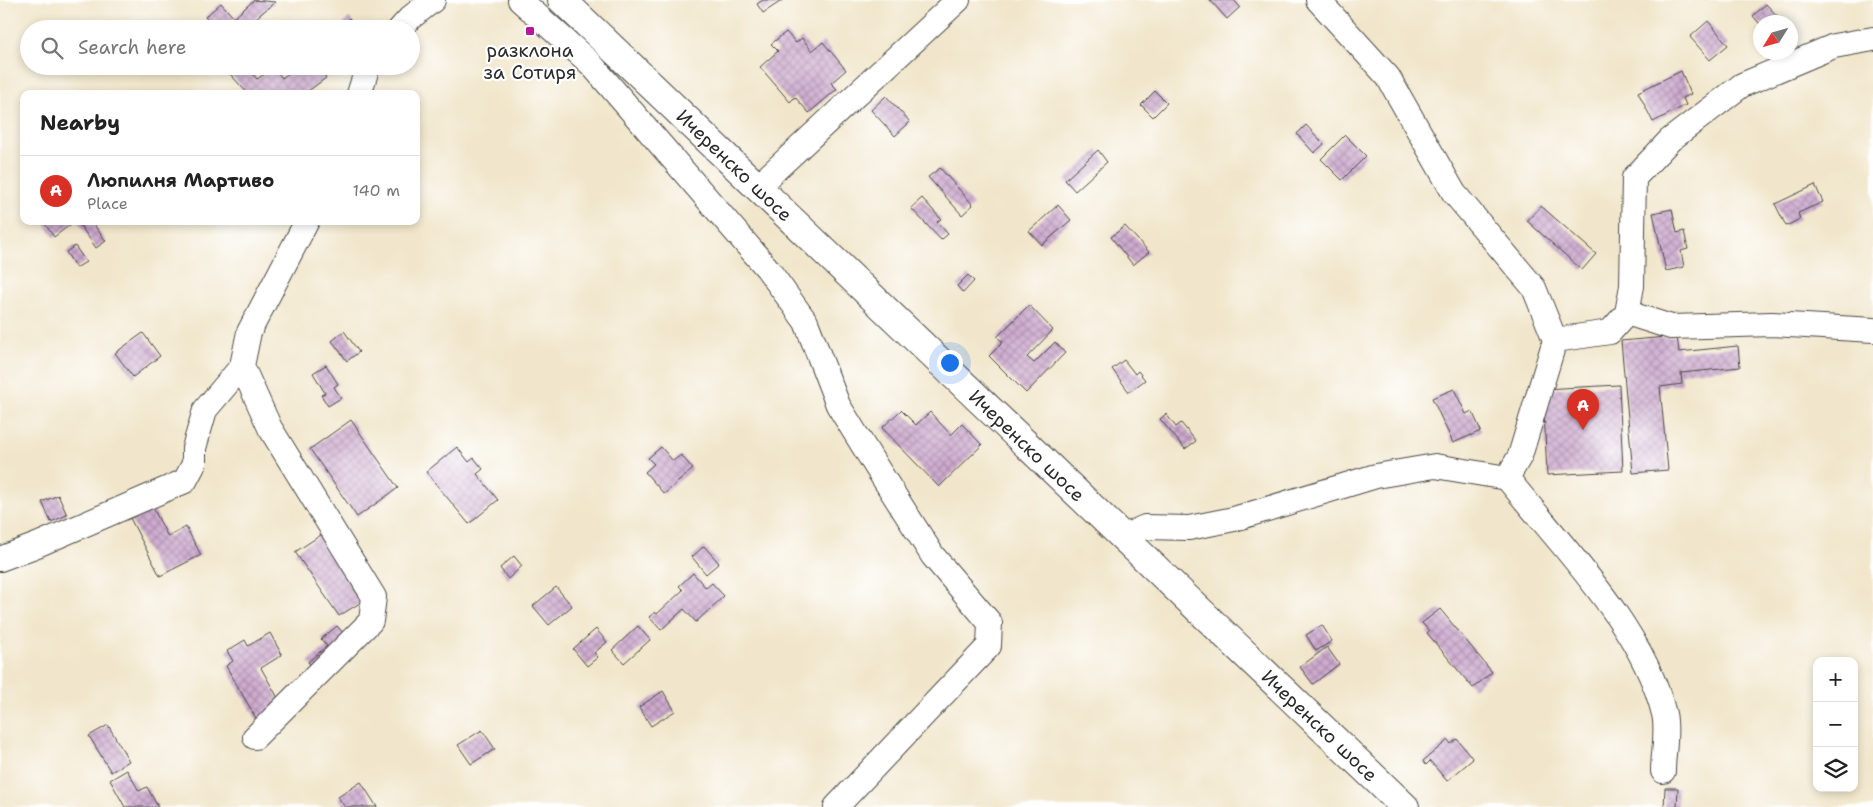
<!DOCTYPE html>
<meta charset="utf-8">
<style>
:root{--surface:#fff;--page:#f2f2f2;--text:#222;--muted:#767676;--line:#e0e0e0;--accent:#d93025}
body{margin:0;font-family:"Shantell Sans",sans-serif;background:var(--page);color:var(--text)}
.controls{position:absolute;right:15px;bottom:15px;display:grid;overflow:hidden;border-radius:10px;box-shadow:0 2px 8px #0003}
.controls button{width:45px;height:45px;display:grid;place-items:center;padding:0;border:0;border-bottom:1px solid var(--line);background:var(--surface);color:var(--text);font:25px sans-serif}
.compass{position:absolute;left:1753px;top:15px;width:45px;height:45px;border-radius:50%;background:var(--surface);box-shadow:0 2px 8px #0003;rotate:233deg}
.you{position:absolute;left:949px;top:362px;width:18px;height:18px;margin:-12px;border:4px solid #fff;border-radius:50%;background:#1a73e8;box-shadow:0 0 0 8px #1a73e833}
.badge{display:grid;place-items:center;width:32px;height:32px;border-radius:50%;background:var(--accent);color:#fff;font-size:16px;font-weight:700}
.pin{position:absolute;translate:-50% -41px;filter:drop-shadow(0 1px 2px #0008)}
.pin::after{content:'';position:absolute;top:26px;width:18px;height:15px;background:inherit;clip-path:polygon(0 0,100% 0,50% 100%)}
.list{margin:0;padding:0;list-style:none}
h2{display:flex;justify-content:space-between;align-items:center;height:65px;margin:0;padding:0 20px;font-size:21px}
h2 small{font-size:16px;font-weight:400;color:var(--muted)}
.list li{display:grid;grid-template-columns:32px 1fr auto;gap:15px;align-items:center;box-sizing:border-box;height:70px;padding:0 20px;border-top:1px solid var(--line)}
.list b{display:block;font-size:19px;white-space:nowrap}
.list p{margin:0;font-size:16px;white-space:nowrap;color:var(--muted)}
.list em{font-size:16px;font-style:normal;color:var(--muted)}
.icon{flex:none;width:28px;height:28px;fill:none;stroke:currentColor;stroke-width:2;stroke-linecap:round;stroke-linejoin:round}
.map{position:relative;flex:none;width:1873px;height:807px;overflow:hidden}
.search{position:absolute;background:var(--surface);box-shadow:0 2px 8px #0003;left:20px;top:20px;width:400px;height:55px;display:flex;align-items:center;gap:12px;box-sizing:border-box;padding:0 18px;border-radius:28px;color:var(--muted);font-size:19px}
.panel{position:absolute;background:var(--surface);box-shadow:0 2px 8px #0003;left:20px;top:90px;width:400px;height:135px;border-radius:10px}
.map>svg:first-child{display:block}
.building{fill:url(#building-cross-hatch)}
.lines{fill:none;stroke-linecap:round;stroke-linejoin:round}
.minor-casing{stroke:#494743;stroke-width:26}
.tertiary-casing{stroke:#494743;stroke-width:30}
.minor{stroke:#fff;stroke-width:24}
.tertiary{stroke:#fff;stroke-width:28}
.poi-dot{fill:#b5179e;stroke:#fff;stroke-width:2}
.labels{text-anchor:middle;dominant-baseline:central;stroke-width:4.5;stroke-linejoin:round;paint-order:stroke}
.poi-label{font-size:19px;fill:#2b2b2b;stroke:#fff}
.street-label{font-size:19px;fill:#2b2b2b;stroke:#fff}
</style>
<div class="map">
<svg width="1873" height="807" viewBox="0 0 1873 807">
<defs>
<pattern id="building-cross-hatch" width="8" height="8" patternUnits="userSpaceOnUse" patternTransform="scale(1.25)"><rect width="8" height="8" fill="#cdaacf"/><path d="M0 0l8 8M0 8l8-8" fill="none" stroke="#a78ba8"/></pattern>
</defs>
<rect width="100%" height="100%" fill="#fff"/>
<filter id="ink" filterUnits="userSpaceOnUse"><feTurbulence type="fractalNoise" baseFrequency=".02" numOctaves="2"/><feDisplacementMap in="SourceGraphic" scale="10" xChannelSelector="R" yChannelSelector="G"/><feConvolveMatrix kernelMatrix="1 2 1 2 8 2 1 2 1" color-interpolation-filters="sRGB"/></filter>
<filter id="wash" filterUnits="userSpaceOnUse"><feTurbulence type="fractalNoise" baseFrequency=".0096" numOctaves="4" result="noise"/><feDisplacementMap in="SourceGraphic" scale="20" xChannelSelector="R" yChannelSelector="G"/><feGaussianBlur stdDeviation="1.12" result="paint"/><feColorMatrix in="noise" values="0 0 0 0 0 0 0 0 0 0 0 0 0 0 0 0 0 1.4 0 .05"/><feComposite in="paint" operator="in"/></filter>
<g filter="url(#wash)">
<rect width="100%" height="100%" fill="#f1e6cb"/>
<g id="blocks">
<path class="building" d="M254,0l21,2 -32,27 -9,-11z
M763,0h20l-20,13 -6,-9z
M1210,0h24l6,7 -13,12z
M221,3l13,15 -13,11h-6l-10,-12z
M1766,4l17,18 -23,2 -7,-8z
M349,18l11,11h-22z
M1708,21l20,24 -18,15 -20,-23z
M786,32l10,11 6,-5 10,13 11,-9 23,28 -15,13 6,6 -28,24 -14,-16 -5,5 -30,-35 18,-16 -7,-7z
M223,66h23l11,13 17,-11 8,10 16,-12h20l8,12 -22,16h-56z
M1681,71l10,23 -8,4 3,7 -33,17 -15,-30z
M1155,91l12,12 -14,14 -12,-12z
M886,96l24,26 -15,14 -24,-26z
M1306,125l18,19 -10,9 -17,-19z
M1345,135l21,21 -24,24 -21,-21z
M1098,150l9,12 -32,29 -10,-11z
M940,168l33,37 -11,10 -34,-38z
M1815,185l8,17 -25,11 2,6 -14,7 -11,-22z
M922,198l19,21 -4,3 11,12 -7,6 -30,-32z
M1058,205l13,15 -29,25 -13,-14z
M1541,206l55,48 -14,16 -55,-49z
M1672,209l5,24 7,-2 4,18 -7,2 3,16 -18,4 -13,-58z
M43,221h32l-21,16z
M77,221h14l15,20 -10,7z
M1125,226l24,26 -16,13 -22,-28z
M75,246l11,16 -10,6 -10,-16z
M968,275l6,6 -11,12 -6,-7z
M1029,305l24,25 -26,27 7,6 21,-21 10,11 -39,40 -37,-37 14,-14 -6,-5z
M344,331l15,21 -12,9 -15,-20z
M143,333l17,23 -27,21 -18,-24z
M1677,336l2,16 59,-6 2,21 -59,6 1,11 -22,3 8,83 -35,3 -12,-132z
M1124,360l11,14 3,-3 7,9 -16,12 -17,-23z
M326,365l12,19 -4,3 7,11 -13,8 -7,-11 4,-2 -12,-20z
M1619,385l4,86 -76,4 -4,-86z
M1454,389l12,25 6,-3 9,20 -28,12 -21,-45z
M901,410l15,15 14,-13 21,23 11,-11 20,21 -43,42 -57,-59z
M1166,414l10,13 5,-4 15,18 -11,8 -25,-30z
M351,420l47,68 -41,29 -47,-68z
M457,447l12,15 5,-4 9,11 -6,5 21,26 -29,24 -43,-52z
M661,447l12,14 8,-6 12,14 -29,25 -19,-22 9,-8 -6,-6z
M58,495l9,20 -16,7 -9,-20z
M152,506l16,31 18,-10 15,28 -41,21 -30,-58z
M333,527l35,71 -29,18 -44,-64z
M704,546l15,17 -13,11 -14,-17z
M514,556l8,10 -14,13 -8,-11z
M693,573l13,15 6,-5 12,13 -28,26 -12,-13 -23,21 -12,-13 6,-5 2,2 26,-24 -4,-4z
M556,587l16,19 -23,19 -16,-19z
M1440,609l52,63 -19,16 -46,-55 2,-2 -7,-8z
M1322,625l10,16 -16,10 -10,-16z
M337,626l14,16 -35,29 -8,-9 19,-16 -6,-7z
M638,626l12,14 -26,23 -12,-13z
M596,629l11,13 -13,11 4,4 -11,9 -14,-17z
M270,633l12,22 -21,13 21,37 -25,15 -31,-54 7,-5 -6,-10 18,-11 3,6z
M1327,647l12,17 -26,20 -13,-17z
M663,691l12,20 -24,15 -12,-19z
M108,725l21,36 -18,11 -22,-36z
M482,730l13,19 -24,15 -13,-19z
M1457,739l16,20 -26,22 -17,-20 -4,4 -3,-4 25,-21 3,4z
M127,770l12,21 8,-4 11,20h-33l-15,-27z
M361,782l16,25h-32l-7,-10z
M1665,788h13l-1,19h-13z"/>
</g>
</g>
<g filter="url(#ink)">
<use href="#blocks" fill-opacity="0" stroke="#494743" stroke-width="1"/>
<g class="lines">
<defs>
<path id="minor" d="M520,0l71,64 176,204 39,54 32,83 39,63 56,88 57,67 -1,23 -153,161
M1318,0l70,77 66,116 80,95 21,52 -35,116 -13,22
M400,29l10,-11 23,-18
M359,94l9,-28
M757,187l201,-187
M1627,313l44,14 101,-3 101,6
M1555,340l55,-8 17,-19 5,-27 2,-108 36,-38 72,-55 92,-39 39,-7
M1123,537l22,-10 44,1 45,-9 142,-43 59,-10 72,12c55,69 136,149 157,236 4,17 -1,40 -1,57
M0,559l37,-14 148,-64 9,-17v-16l11,-38 37,-44
M255,737l116,-116 3,-24 -104,-169 -28,-62 7,-34 58,-111"/>
<g id="tertiary">
<path id="s1" d="M562,0l843,807"/>
</g>
</defs>
<use href="#minor" class="minor-casing"/>
<use href="#tertiary" class="tertiary-casing"/>
<use href="#minor" class="minor"/>
<use href="#tertiary" class="tertiary"/>
</g>
</g>
<rect class="poi-dot" x="525" y="26" width="10" height="10" rx="2.5"/>
<g class="labels">
<g class="poi-label">
<text x="530" y="50">разклона<tspan x="530" dy="22">за Сотиря</tspan></text>
</g>
<g class="street-label">
<text stroke="none"><textPath href="#s1" startOffset="239">Ичеренско шосе</textPath></text>
<text stroke="none"><textPath href="#s1" startOffset="644">Ичеренско шосе</textPath></text>
<text stroke="none"><textPath href="#s1" startOffset="1049">Ичеренско шосе</textPath></text>
</g>
</g>
</svg>
<div class="controls">
<button>+</button>
<button>−</button>
<button><svg class="icon" aria-label="layers" viewBox="0 0 24 24"><path d="M12 4l9 5-9 5-9-5zM3 14l9 5 9-5"/></svg></button>
</div>
<svg class="compass" viewBox="-18 -18 36 36"><path d="M0-13l5 13h-10z" fill="#e53935"/><path d="M0 13l5-13h-10z" fill="#767676"/></svg>
<div class="you"></div>
<div class="pin badge" style="left:1583px;top:430px">A</div>
<div class="search"><svg class="icon" aria-label="search" viewBox="0 0 24 24"><circle cx="10" cy="10" r="6"/><path d="M15 15l6 6"/></svg>Search here</div>
<section class="panel">
<h2>Nearby<small></small></h2>
<ul class="list">
<li><span class="badge">A</span><div><b>Люпилня Мартиво</b><p>Place</p></div><em>140 m</em></li>
</ul>
</section>
</div>
